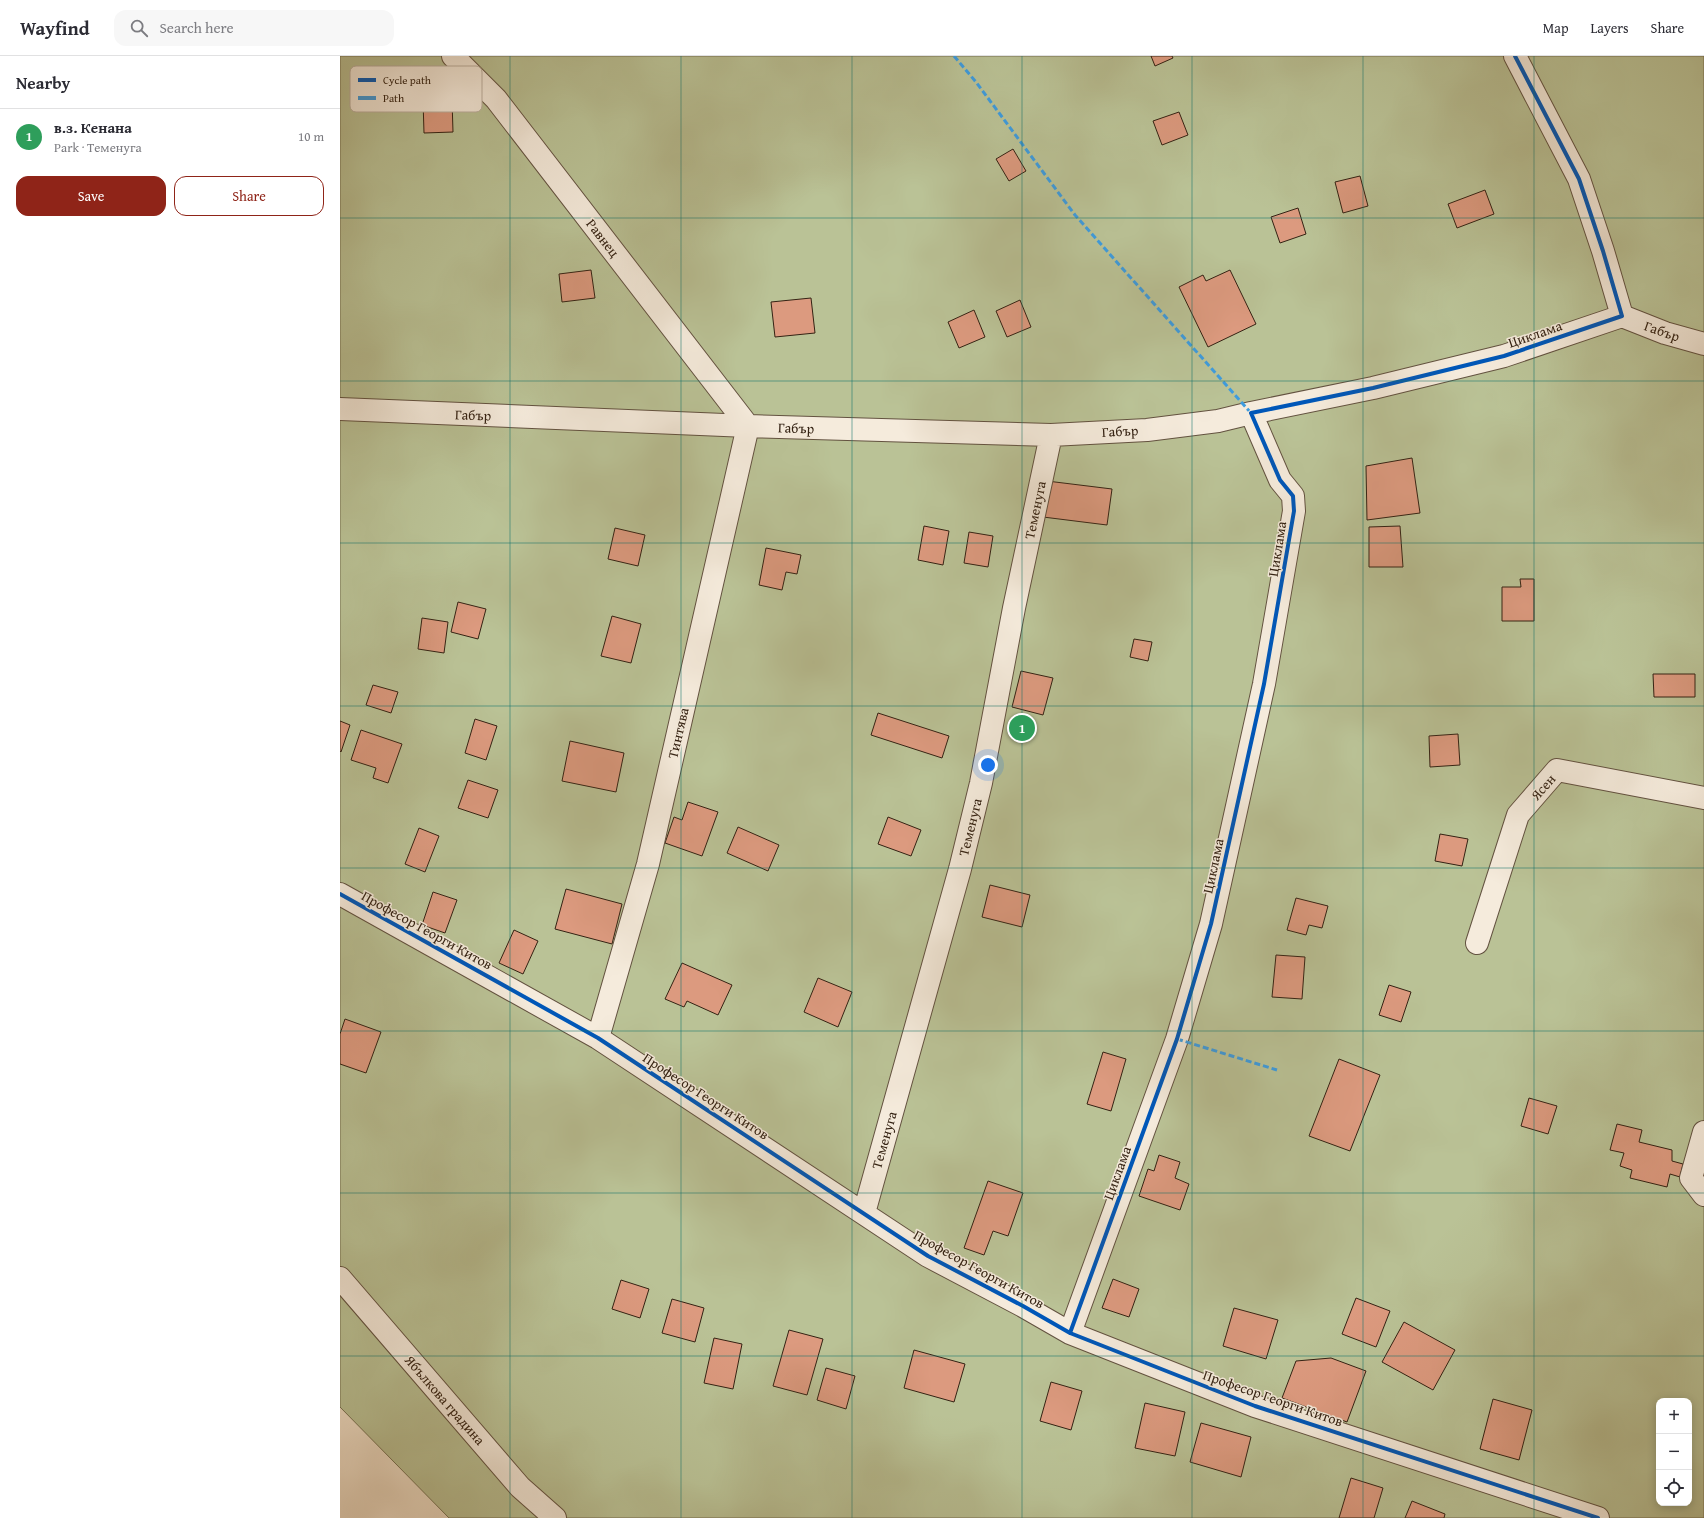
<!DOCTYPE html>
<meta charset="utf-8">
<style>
:root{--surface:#fff;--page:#f7f7f7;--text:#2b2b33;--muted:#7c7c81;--line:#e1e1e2;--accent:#8f2418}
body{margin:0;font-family:"Gentium Book Plus",serif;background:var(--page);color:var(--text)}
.controls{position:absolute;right:12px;bottom:12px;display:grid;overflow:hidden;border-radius:8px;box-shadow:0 2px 10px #0003}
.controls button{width:36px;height:36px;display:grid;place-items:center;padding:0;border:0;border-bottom:1px solid var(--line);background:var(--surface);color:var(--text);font:20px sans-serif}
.you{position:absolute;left:648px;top:709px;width:14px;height:14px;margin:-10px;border:3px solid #fff;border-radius:50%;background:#1a73e8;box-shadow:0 0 0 6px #1a73e833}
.badge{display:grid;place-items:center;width:26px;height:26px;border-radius:50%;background:var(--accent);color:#fff;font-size:13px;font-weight:700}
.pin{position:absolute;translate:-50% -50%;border:2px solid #fff;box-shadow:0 1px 4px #0006}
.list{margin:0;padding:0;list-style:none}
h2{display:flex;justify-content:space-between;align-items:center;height:52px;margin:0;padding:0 16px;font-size:17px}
h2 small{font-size:13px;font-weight:400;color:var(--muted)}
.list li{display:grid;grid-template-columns:26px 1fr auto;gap:12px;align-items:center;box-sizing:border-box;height:56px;padding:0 16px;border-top:1px solid var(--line)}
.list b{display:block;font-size:15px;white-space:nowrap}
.list p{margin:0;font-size:13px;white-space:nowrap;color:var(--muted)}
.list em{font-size:13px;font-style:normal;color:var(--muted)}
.actions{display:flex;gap:8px;padding:12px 16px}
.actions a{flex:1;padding:9px 0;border:1px solid var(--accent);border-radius:12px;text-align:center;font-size:14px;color:var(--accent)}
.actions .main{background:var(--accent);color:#fff}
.icon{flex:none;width:22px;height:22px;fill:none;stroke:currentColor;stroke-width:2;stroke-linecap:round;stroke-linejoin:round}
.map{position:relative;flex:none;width:1364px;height:1462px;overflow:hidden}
header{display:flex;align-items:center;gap:24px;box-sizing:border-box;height:56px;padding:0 20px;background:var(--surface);border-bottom:1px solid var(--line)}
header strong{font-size:19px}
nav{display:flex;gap:22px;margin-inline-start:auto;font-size:14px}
.search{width:280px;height:36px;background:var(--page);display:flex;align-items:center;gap:10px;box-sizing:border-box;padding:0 14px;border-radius:12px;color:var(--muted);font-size:15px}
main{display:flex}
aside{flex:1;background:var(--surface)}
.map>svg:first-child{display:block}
.green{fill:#bac296;stroke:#777254;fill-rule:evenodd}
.building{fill:#dc9a7f;stroke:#342213}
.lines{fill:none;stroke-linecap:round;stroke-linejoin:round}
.minor-casing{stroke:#635240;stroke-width:24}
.minor{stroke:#f5ebdc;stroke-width:22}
.quiet{stroke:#3e9cde;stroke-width:3;stroke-dasharray:6 3;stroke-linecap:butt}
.cycleway-casing{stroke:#f5ebdc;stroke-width:6}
.cycleway{stroke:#0057b8;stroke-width:4}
.grid{fill:none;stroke:#0f766e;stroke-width:1;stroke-opacity:0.55}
.labels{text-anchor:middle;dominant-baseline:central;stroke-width:3;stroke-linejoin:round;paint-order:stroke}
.street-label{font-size:14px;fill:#342213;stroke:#f5ebdc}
.key{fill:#f5ebdc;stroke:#bbafa0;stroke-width:1}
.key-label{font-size:11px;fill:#342213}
</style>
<header>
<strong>Wayfind</strong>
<div class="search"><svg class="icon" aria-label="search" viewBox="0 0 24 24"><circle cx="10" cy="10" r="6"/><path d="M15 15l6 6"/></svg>Search here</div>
<nav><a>Map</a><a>Layers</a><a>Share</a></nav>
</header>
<main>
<aside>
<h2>Nearby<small></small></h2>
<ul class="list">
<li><span class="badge" style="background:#2e9e5b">1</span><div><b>в.з. Кенана</b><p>Park · Теменуга</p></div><em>10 m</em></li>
</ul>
<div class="actions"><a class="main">Save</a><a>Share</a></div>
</aside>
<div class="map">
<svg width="1364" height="1462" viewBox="0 0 1364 1462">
<rect width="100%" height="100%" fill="#f0e0c9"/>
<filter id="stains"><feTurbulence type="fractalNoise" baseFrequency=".005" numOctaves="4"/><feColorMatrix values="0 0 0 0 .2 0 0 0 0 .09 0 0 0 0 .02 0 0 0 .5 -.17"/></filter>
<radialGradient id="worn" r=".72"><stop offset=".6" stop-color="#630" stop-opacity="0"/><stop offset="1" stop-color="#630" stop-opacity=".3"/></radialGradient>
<path class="green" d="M0,0h1364v1462h-1255l-109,-111zM1319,1345h30v102h-30z"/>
<path class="building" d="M811,0h21l1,2 -18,8z
M83,44h29l1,32 -29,1z
M839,56l9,23 -26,10 -9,-24z
M673,93l13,22 -17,10 -13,-22z
M1020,120l8,30 -25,7 -8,-31z
M1145,134l9,24 -37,14 -9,-24z
M958,152l8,26 -26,9 -9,-26z
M251,214l4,28 -33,4 -3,-28z
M890,214l26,54 -48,23 -29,-60 24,-12 3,6z
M471,242l4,35 -40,4 -4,-35z
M680,244l11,27 -24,10 -11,-26z
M634,254l11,27 -26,11 -11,-26z
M1072,402l8,55 -53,7 -1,-54z
M707,425l65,8 -5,36 -64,-8z
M584,470l25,5 -6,34 -25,-5z
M1060,470l3,41h-34v-40z
M275,472l30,7 -7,31 -30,-7z
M629,476l24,4 -5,31 -24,-4z
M426,492l35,7 -4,19 -11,-2 -4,18 -23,-5z
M1180,523h14v42h-32v-34h19z
M118,546l28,7 -8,30 -27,-7z
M272,560l29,8 -10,39 -30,-7z
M82,562l26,4 -4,31 -26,-4z
M794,583l18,3 -4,19 -18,-4z
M681,615l32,7 -10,37 -31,-8z
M1313,618h42v23h-41z
M33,629l25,7 -7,21 -25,-8z
M538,657l71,23 -7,22 -71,-23z
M135,663l22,7 -11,34 -21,-7z
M0,665l10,4 -9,27 -1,-1z
M21,674l41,14 -14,39 -15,-5 3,-10 -25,-8z
M1118,678l2,31 -30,2 -1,-31z
M230,685l54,12 -8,39 -54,-11z
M128,724l30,10 -10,28 -30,-10z
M348,746l30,10 -16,44 -37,-13 9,-26 8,3z
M548,761l33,13 -10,26 -33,-12z
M398,771l41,18 -11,26 -41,-18z
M79,772l20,8 -14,36 -20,-8z
M1100,778l28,5 -6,27 -27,-5z
M650,829l40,10 -8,32 -40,-10z
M226,833l56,15 -10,40 -57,-15z
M93,836l24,8 -12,33 -23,-8z
M956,842l32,8 -6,22 -13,-3 -3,10 -19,-5z
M174,874l24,11 -15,33 -24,-11z
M936,899l29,2 -3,42 -30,-2z
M342,907l50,22 -14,30 -31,-14 -3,6 -19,-8z
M478,922l34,14 -14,35 -34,-15z
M1049,929l22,7 -10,30 -22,-7z
M5,963l36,13 -15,41 -26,-9v-30z
M763,996l23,7 -15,52 -24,-7z
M999,1003l41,16 -30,76 -41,-15z
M1189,1042l28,8 -9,28 -27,-8z
M1277,1068l25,6 -3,12 33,8v11l11,3 -3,13 -10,-3 -3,13 -37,-9 2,-8 -12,-4 4,-13 -14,-3z
M819,1099l21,7 -5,16 14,6 -9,26 -41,-14 9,-27 6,2z
M648,1125l35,12 -15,43 -15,-5 -9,24 -20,-7z
M773,1223l26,10 -10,28 -27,-9z
M281,1224l28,9 -9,29 -28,-9z
M1016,1242l34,13 -14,36 -34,-13z
M332,1243l32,9 -9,34 -33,-9z
M894,1252l44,12 -12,39 -43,-13z
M1064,1266l51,28 -22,40 -51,-28z
M449,1274l34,9 -16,56 -34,-9z
M374,1282l28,6 -9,45 -29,-6z
M574,1294l51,14 -11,38 -50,-14z
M991,1302l35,13 -19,51 -65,-24 14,-37z
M486,1312l29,8 -9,33 -29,-9z
M711,1326l31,9 -11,39 -31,-9z
M1153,1343l39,11 -13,50 -39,-11z
M805,1347l40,9 -10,44 -40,-8z
M861,1367l50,14 -10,40 -51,-15z
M1011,1422l32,10 -9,30h-35z
M1072,1445l33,13 -1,4h-39z"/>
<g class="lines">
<defs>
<path id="minor" d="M113,0l43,43 252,327 -100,438 -50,174
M1282,260l43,17 39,11
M0,353l408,17 303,9 96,-5 71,-9 33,-8
M0,838l258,144 330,218 95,50 47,27 185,73 343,112
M1137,887l41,-128 39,-45 147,28
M1364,1076l-13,46 13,17
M524,1157l96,-344 21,-86 33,-175 37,-173
M0,1222l180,209 35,31
M730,1277l107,-294 34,-115 53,-240 30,-173 -1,-15 -13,-16 -29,-67 122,-25 131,-32 118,-40 -19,-65 -24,-72 -64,-123"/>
</defs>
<use href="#minor" class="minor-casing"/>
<use href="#minor" class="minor"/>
<path class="quiet" d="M614,0l22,26 99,133 176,198
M837,983l100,31"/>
<defs>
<path id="cycleway" d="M0,838l258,144 330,218 95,50 47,27 185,73 343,112
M730,1277l107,-294 34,-115 53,-240 30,-173 -1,-15 -13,-16 -29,-67 122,-25 131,-32 118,-40 -19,-65 -24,-72 -64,-123"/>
</defs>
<use href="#cycleway" class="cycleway-casing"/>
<use href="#cycleway" class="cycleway"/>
</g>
<path class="grid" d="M170,0v1462M341,0v1462M512,0v1462M682,0v1462M852,0v1462M1023,0v1462M1194,0v1462M0,162h1364M0,325h1364M0,487h1364M0,650h1364M0,812h1364M0,975h1364M0,1137h1364M0,1300h1364"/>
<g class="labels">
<g class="street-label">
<text transform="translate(263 182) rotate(52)">Равнец</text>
<text transform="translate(1322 275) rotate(19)">Габър</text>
<text transform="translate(1195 278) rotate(-19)">Циклама</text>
<text transform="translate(133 359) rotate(2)">Габър</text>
<text transform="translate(456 372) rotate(2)">Габър</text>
<text transform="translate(780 375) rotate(-3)">Габър</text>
<text transform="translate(695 454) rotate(-78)">Теменуга</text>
<text transform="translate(937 493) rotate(-81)">Циклама</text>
<text transform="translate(338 677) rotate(-77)">Тинтява</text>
<text transform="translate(1203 731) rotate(-49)">Ясен</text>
<text transform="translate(630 771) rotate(-76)">Теменуга</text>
<text transform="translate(873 810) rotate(-78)">Циклама</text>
<text transform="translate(87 874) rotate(29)">Професор Георги Китов</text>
<text transform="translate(366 1040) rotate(33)">Професор Георги Китов</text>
<text transform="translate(544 1084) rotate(-74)">Теменуга</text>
<text transform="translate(777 1117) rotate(-70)">Циклама</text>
<text transform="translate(639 1213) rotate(29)">Професор Георги Китов</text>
<text transform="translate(933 1342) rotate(19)">Професор Георги Китов</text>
<text transform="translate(105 1344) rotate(49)">Ябълкова градина</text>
</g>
</g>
<rect x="10" y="10" width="132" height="46" rx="6" class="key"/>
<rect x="18" y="22" width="18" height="4" fill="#0057b8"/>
<rect x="18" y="40" width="18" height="4" fill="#3e9cde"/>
<g class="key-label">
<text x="43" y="28">Cycle path</text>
<text x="43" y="46">Path</text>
</g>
<rect width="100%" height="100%" filter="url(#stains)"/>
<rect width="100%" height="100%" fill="url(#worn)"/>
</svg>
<div class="controls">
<button>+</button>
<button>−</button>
<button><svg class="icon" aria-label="locate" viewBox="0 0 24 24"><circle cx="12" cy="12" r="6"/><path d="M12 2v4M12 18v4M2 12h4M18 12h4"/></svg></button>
</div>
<div class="you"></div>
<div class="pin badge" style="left:682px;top:672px;background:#2e9e5b">1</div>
</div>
</main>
